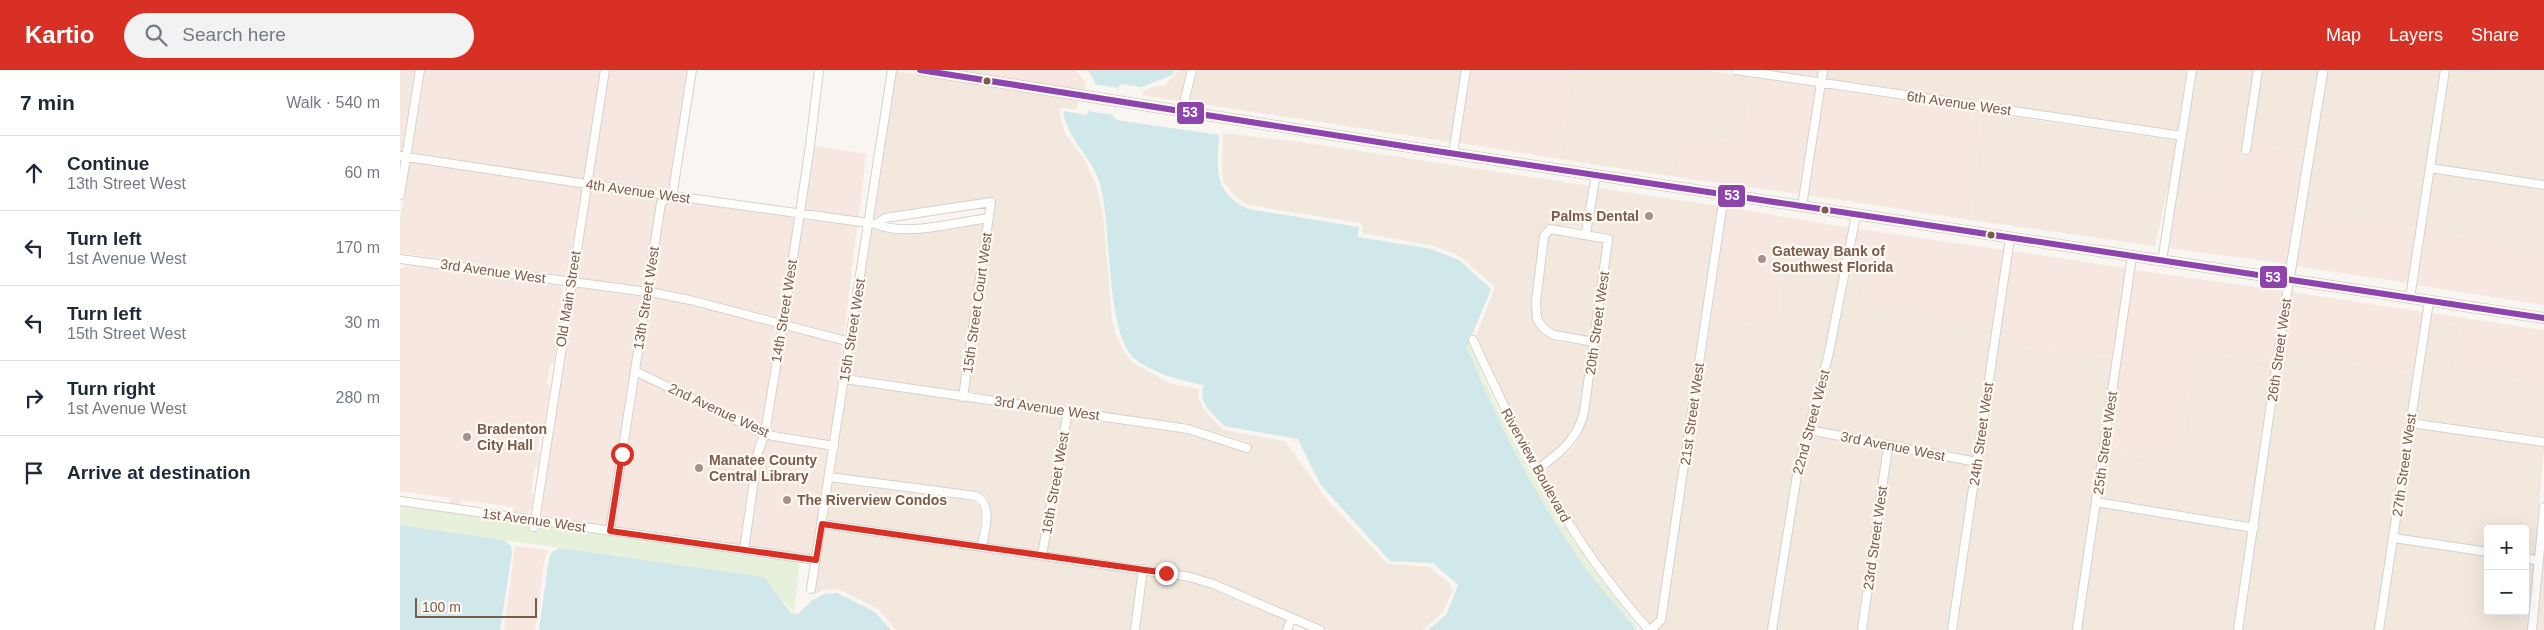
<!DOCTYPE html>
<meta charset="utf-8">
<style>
:root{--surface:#fff;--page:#f2f2f3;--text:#1f2937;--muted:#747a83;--line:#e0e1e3;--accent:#d93025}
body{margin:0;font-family:Helvetica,sans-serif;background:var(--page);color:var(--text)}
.controls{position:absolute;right:15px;bottom:15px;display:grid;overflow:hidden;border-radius:5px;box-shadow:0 5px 20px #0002}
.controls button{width:45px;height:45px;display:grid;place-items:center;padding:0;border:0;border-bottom:1px solid var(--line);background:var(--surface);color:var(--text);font:25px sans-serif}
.scale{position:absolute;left:15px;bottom:12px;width:122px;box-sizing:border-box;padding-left:5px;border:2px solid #7a5c4d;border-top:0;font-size:14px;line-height:18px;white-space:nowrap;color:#7a5c4d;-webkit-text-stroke:4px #fffaf3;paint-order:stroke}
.stop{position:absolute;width:15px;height:15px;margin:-11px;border:4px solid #d93025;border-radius:50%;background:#fff}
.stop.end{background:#d93025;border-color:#fff;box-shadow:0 1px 5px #0008}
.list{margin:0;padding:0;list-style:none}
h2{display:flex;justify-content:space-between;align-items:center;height:65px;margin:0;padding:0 20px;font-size:21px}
h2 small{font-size:16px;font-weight:400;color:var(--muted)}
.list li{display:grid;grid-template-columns:32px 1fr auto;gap:15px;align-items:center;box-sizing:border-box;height:75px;padding:0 20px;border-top:1px solid var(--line)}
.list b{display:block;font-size:19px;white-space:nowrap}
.list p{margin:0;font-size:16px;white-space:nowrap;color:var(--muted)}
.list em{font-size:16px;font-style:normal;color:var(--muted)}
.icon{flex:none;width:28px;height:28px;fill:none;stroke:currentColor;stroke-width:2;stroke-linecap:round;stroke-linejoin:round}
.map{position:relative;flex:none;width:2144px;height:560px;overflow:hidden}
header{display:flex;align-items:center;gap:30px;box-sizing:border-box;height:70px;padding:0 25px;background:var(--accent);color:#fff}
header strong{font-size:24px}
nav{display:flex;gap:28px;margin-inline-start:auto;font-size:18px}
.search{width:350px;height:45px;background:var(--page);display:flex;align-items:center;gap:12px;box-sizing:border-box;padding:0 18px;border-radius:28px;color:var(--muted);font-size:19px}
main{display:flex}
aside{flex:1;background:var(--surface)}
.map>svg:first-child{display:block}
.residential{fill:#f2e8de}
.commercial{fill:#f6e8e1}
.green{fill:#e7f0db}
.water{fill:#d0e8ea}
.pier{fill:#f9f5f0}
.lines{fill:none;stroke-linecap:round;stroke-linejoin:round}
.minor-casing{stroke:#d7d1cb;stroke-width:10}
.tertiary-casing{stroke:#d7d1cb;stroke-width:11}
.secondary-casing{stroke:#d9d2cb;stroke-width:12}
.minor{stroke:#fefefd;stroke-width:8}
.tertiary{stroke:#fefefd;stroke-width:9}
.secondary{stroke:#fefefd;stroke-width:10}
.bus-1-casing{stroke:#fffaf3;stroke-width:10}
.bus-1{stroke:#8e44ad;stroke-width:6}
.route{stroke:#d93025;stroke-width:6}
.bus-dot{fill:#7a5c4d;stroke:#fffaf3;stroke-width:2}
.poi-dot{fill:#a69286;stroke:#fffaf3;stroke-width:2}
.labels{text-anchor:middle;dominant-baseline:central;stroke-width:4.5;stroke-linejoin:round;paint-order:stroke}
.street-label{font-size:14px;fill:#7a5c4d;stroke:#fffaf3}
.poi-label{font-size:14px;font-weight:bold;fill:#7a5c4d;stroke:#fffaf3;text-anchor:start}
.line-badge{stroke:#fffaf3;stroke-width:2}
.badge-label{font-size:14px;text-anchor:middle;font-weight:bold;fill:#fff}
</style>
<header>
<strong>Kartio</strong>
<div class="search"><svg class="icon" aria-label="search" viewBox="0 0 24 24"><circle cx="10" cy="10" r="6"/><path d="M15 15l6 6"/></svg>Search here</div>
<nav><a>Map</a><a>Layers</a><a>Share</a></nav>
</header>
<main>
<aside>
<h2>7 min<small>Walk · 540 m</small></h2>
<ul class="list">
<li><svg class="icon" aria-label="ahead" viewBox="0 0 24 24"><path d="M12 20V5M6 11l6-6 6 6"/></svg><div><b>Continue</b><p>13th Street West</p></div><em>60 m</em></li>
<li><svg class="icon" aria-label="left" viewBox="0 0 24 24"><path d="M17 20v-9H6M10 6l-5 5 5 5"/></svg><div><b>Turn left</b><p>1st Avenue West</p></div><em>170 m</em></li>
<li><svg class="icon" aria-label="left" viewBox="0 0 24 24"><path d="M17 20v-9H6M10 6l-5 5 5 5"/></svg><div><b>Turn left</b><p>15th Street West</p></div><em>30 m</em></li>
<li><svg class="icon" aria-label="right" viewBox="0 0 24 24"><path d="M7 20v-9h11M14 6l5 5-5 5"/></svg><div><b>Turn right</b><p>1st Avenue West</p></div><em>280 m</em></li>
<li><svg class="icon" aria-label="arrive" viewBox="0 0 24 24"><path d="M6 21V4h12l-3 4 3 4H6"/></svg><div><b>Arrive at destination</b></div></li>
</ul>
</aside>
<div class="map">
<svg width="2144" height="560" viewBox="0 0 2144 560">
<rect width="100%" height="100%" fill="#f9f5f0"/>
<path class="residential" d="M779,0h9l-8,31 -37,-6v-4l12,-5h9z
M797,0h264l-10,72 -262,-40z
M1172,0h132l46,7 -5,65 -59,-7 -10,42 -116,-18z
M1367,0h52l-2,8z
M1427,0h360l-9,61 -352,-52z
M1796,0h58l-12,74 -18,-1v48l-46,-3z
M1862,0h57l-13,80 -55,-5z
M1928,0h113l-24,159 -110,-18 2,-28z
M2049,0l95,1v109l-109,-16z
M496,1l183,30 -3,8 -16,-1 1,14 5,13 18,24 11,23 8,33 9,104 5,20 9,15 7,9 36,20 30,6 -1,9 7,13 18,19 62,11 43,60 60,63 41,3 19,15 5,8 -10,22 -21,18h-94l-37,-18 -87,-36 -38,-8 -119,-17 25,-134 115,17 60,17 2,-9 -61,-18 -220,-32 27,-194 -110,15 -11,5z
M1433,20l344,51 -7,46h-2l-13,59 -184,-26 11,-106z
M823,63l78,9 289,44 -8,42 -32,-4 -8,6 -10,71 2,21 12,15 11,5 32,4 -11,73 -13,24 -27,20 -27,-50 -35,-77 19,-49 -35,-31 -29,-11 -69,-12 1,-7 -3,-3 -111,-18 -11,-6 -14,-16 -2,-9z
M2034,103l110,17v60l-119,-20z
M1198,118l120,18 -53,363 -8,49 -7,7 -25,-28 -46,-65 -24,-36 -13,-25 28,-20 7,-9 11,-29 25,-174 -4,-5 -18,-4z
M584,153l-24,168 -111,-17 23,-146 17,5 18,1z
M1154,163l50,10 -14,94 -34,-6 -9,-6 -6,-8 -1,-15 9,-65z
M1383,196l58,6 -25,118 -22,78 -26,162h-111l8,-9 46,-303 67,12z
M1450,202l17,2 -7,30 132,25 -19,128 -159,-31 18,-68z
M2030,252l31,4 -7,43 90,16v52l-129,-18z
M1600,265l3,11 110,12 -40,272h-116z
M1794,282l63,9 16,-2 -23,163 -149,-24 6,-44 73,6z
M1904,285l110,19 -39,256h-133l40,-272z
M448,314l215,31 -25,135 -52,-7 5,-34 -4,-12 -5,-4 -148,-20z
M2014,358l130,19 -9,108 -10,-1v-25h-37v19l-90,-14z
M1412,366l72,13 -27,181h-81l18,-121z
M1492,381l80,15 -24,164h-82z
M433,413l141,18 8,8 -4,32 -151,-21z
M1700,437l149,25 -15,98h-153z
M425,459l313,44 -8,57h-234l-18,-21 -40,-20 -15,1 -11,6 2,-1z
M1997,473l91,14v54h37v-48l9,2 -6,65h-144z
M2144,486v74h-7l7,-73z
M746,505l56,10 84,35 -4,10h-143z"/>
<path class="commercial" d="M0,0h15l-13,81h-2z
M24,0h176l-16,109 -173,-26z
M209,0h79l-20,120 -76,-10z
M551,0h125l10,13 -3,8z
M1070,0h102l-12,89 -101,-16z
M1350,7l66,10 -16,107 -124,-17 10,-42 59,7z
M1424,18l158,26 -11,106 -163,-25z
M1824,72l18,2 -1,9 8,1 2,-9 55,5 -19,114 -118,-16 9,-60 46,3z
M414,76l52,8 -7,63 -55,-7z
M9,92l173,26 -15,88 -167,-23v-34z
M1909,113l-1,28 109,18 -9,54 -112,-17z
M191,120l69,8 -16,89 -68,-9z
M271,130l124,18 -16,100 -88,-23 -39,-7 13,-83z
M1327,137l123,21 -9,44 -58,-6 -5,64 -67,-12z
M403,149l54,7 -13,109 -57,-15z
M1458,159l145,21 -11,79 -132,-25 7,-30 -17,-2z
M2025,160l119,20v55l-127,-20z
M1612,181l114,17 -13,90 -110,-12 -3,-11z
M11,195l148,21 4,4 -9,73 -4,3 -3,18 3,4 -7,44 -3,3 -3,16 3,3 -2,12 -3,2 -4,24 3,4 -2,12 -5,6 -14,-1 1,-6 -53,-7 -1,6 -10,-2v-6l-50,-7v-222z
M1734,200l149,21 -10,68 -16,2 -63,-9 -14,108 -73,-6z
M174,217l68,9 -35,230 -67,-10z
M1892,222l131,20 -9,62 -110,-19 -22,3z
M251,227l38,7 89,24 -16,99 -122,-59z
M2031,243l113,17v55l-90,-16 7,-43 -31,-4z
M386,260l57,15 -12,96 -61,-11z
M239,308l120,58 -5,15 -14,94 -125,-18z
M367,369l62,11 -17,105 -63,-9 13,-93z
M115,476l33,4 -4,13 -9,67h-31z"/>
<path class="green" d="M1069,273c43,108 95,193 168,283l-2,3c-18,-22 -37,-43 -53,-66 -48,-67 -85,-140 -115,-216z
M0,434l400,54 -6,54 -34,-35 -360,-52z"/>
<path class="water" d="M688,0h87l-3,5 -30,12 -20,-3 -3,2 -6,29 3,5 103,15c-2,34 -6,57 29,74l111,18 -1,10 73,12 28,11 32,29 -24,58c30,76 67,147 114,215 17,24 37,45 55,68h-208l18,-15 12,-30 -25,-22 -43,-2 -70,-77 -22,-45 -74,-13 -17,-18 -5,-11 1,-12c-24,-5 -47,-11 -67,-25 -32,-24 -23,-138 -37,-179 -9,-26 -32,-43 -36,-70l24,4 8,-33z
M0,455l103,15 8,6 1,7 -12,77h-100z
M159,478l205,29 27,36 7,1 15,-14 11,-6 13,-1 38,19 16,18h-352l10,-72 3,-6z"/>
<path class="pier" d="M694,14l24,4 -5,27 -25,-4z"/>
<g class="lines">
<defs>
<path id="minor" d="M1336,0l446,66
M782,41l10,-41
M1846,80l12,-80
M1053,83l13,-83
M0,86l187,28 289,40c28,13 82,-2 113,-6
M2030,98l114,17
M0,125l20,-125
M1402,136l21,-136
M476,154l9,-6 106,-16 -28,195
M1186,163l10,-58
M0,189l255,34 35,7 160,42
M1762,191l30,-191
M2010,228l35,-228
M1073,270c48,106 98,203 176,290
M235,301l121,59 17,6 61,10
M445,309l343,50 59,19
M2010,353l134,19
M1409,360l168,32
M1137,400c22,-17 40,-29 47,-58l23,-165 1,-8 -58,-10 -6,7 -8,66 1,17 7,10 10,6 40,7
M429,407l147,19c18,10 8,34 6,51
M0,431l416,59
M1696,432l158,26
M422,454l368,53 23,7 107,46
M134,457l71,-457
M210,461l51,-328 12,-12 19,-121
M1994,468l94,14
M344,480l14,-98 7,-19 18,-109 27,-178 9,-76
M642,485l26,-144
M2125,488l14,3
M411,519l81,-519
M735,560l8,-61
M887,560l5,-12
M1251,560l10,-10 63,-425
M1372,560l26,-161 30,-112 28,-142
M1462,560l26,-184
M1552,560l58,-392
M1677,560l55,-374
M1838,560l51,-350
M1979,560l50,-329
M2132,560l12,-123"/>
<path id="tertiary" d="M1889,210l34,-210"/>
<path id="secondary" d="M520,0l496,78 1128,170"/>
</defs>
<use href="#minor" class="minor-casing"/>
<use href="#tertiary" class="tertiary-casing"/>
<use href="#secondary" class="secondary-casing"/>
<use href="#minor" class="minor"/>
<use href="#tertiary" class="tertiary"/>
<use href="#secondary" class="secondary"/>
<defs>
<path id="bus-1" d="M520,0l496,78 1128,170"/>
</defs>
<use href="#bus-1" class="bus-1-casing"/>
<use href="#bus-1" class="bus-1"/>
</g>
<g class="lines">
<path class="route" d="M222,384l-12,77 206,29 6,-36 344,49"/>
</g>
<g class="bus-dot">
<circle cx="587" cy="11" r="4.5"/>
<circle cx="1425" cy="140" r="4.5"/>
<circle cx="1591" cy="165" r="4.5"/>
</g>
<g class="poi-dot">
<circle cx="1249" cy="146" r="5"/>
<circle cx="1362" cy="189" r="5"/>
<circle cx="67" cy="367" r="5"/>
<circle cx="299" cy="398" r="5"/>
<circle cx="387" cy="430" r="5"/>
</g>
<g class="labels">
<g class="street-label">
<text transform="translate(1559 33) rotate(8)">6th Avenue West</text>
<text transform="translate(238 121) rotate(8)">4th Avenue West</text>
<text transform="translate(93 201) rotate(8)">3rd Avenue West</text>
<text transform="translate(246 228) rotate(-81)">13th Street West</text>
<text transform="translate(168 229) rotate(-81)">Old Main Street</text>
<text transform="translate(577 233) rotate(-82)">15th Street Court West</text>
<text transform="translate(384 241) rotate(-81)">14th Street West</text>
<text transform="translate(1197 253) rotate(-82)">20th Street West</text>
<text transform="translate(452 260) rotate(-81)">15th Street West</text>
<text transform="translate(1879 280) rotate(-82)">26th Street West</text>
<text transform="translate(647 338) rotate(8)">3rd Avenue West</text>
<text transform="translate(319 340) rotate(25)">2nd Avenue West</text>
<text transform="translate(1292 344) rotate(-82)">21st Street West</text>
<text transform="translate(1411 352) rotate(-75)">22nd Street West</text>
<text transform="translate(1581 364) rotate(-82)">24th Street West</text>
<text transform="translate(1705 373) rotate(-82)">25th Street West</text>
<text transform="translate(1493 376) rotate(11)">3rd Avenue West</text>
<text transform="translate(1136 395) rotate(61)">Riverview Boulevard</text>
<text transform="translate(2004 395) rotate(-82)">27th Street West</text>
<text transform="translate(655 413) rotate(-80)">16th Street West</text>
<text transform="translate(134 450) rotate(8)">1st Avenue West</text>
<text transform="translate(1475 468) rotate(-82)">23rd Street West</text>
</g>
<g class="poi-label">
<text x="1239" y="146" text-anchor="end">Palms Dental</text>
<text x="1372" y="181">Gateway Bank of<tspan x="1372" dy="16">Southwest Florida</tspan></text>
<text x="77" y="359">Bradenton<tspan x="77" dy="16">City Hall</tspan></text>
<text x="309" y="390">Manatee County<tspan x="309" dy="16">Central Library</tspan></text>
<text x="397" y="430">The Riverview Condos</text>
</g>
</g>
<g class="line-badge">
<rect x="776" y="31" width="29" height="24" rx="5" fill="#8e44ad"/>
<rect x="1317" y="114" width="29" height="24" rx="5" fill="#8e44ad"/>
<rect x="1859" y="195" width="29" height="24" rx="5" fill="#8e44ad"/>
</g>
<g class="badge-label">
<text x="790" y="47">53</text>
<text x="1332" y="130">53</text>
<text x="1873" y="212">53</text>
</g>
</svg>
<div class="controls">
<button>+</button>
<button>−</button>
</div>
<div class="scale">100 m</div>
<div class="stop" style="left:222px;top:384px"></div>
<div class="stop end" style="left:766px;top:503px"></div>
</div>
</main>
